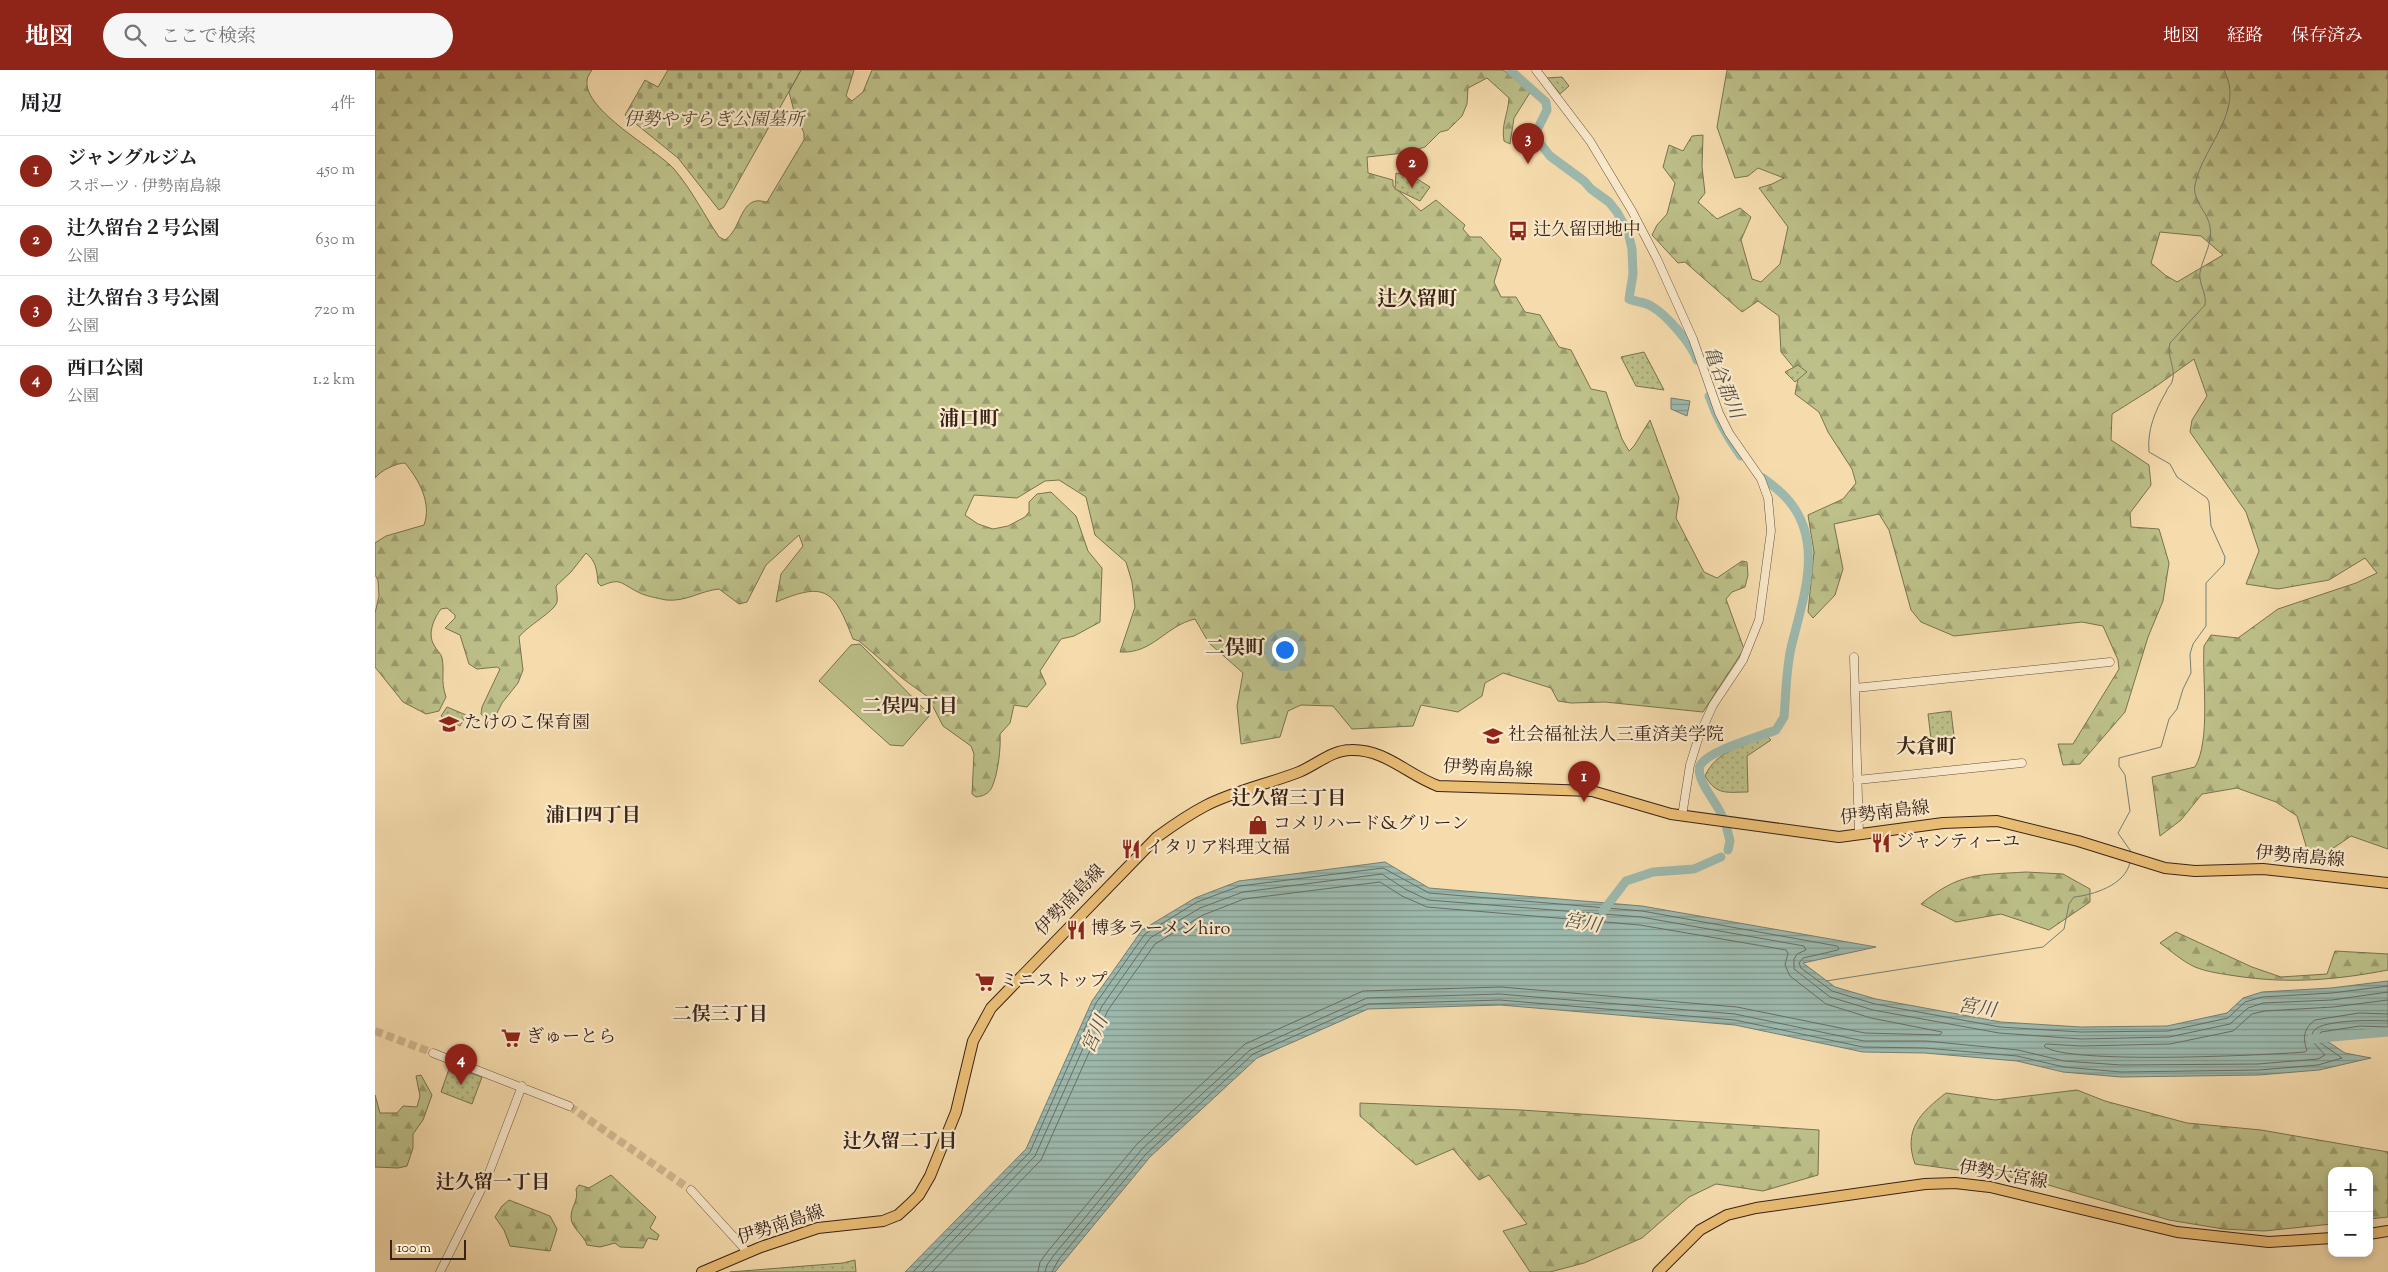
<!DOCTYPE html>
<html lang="ja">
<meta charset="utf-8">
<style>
:root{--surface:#fff;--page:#f6f6f6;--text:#202124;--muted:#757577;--line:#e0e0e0;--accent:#8f2418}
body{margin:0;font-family:"Sorts Mill Goudy","Noto Serif JP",serif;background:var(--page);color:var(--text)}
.controls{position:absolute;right:15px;bottom:15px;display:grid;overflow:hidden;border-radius:10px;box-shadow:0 2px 8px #0003}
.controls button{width:45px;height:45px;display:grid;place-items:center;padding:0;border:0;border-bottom:1px solid var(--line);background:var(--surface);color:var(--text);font:25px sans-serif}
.scale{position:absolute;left:15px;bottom:12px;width:76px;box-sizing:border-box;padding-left:5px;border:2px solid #382318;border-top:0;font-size:14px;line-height:18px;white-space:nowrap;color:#382318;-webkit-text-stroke:4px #f9e8ca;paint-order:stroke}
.you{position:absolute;left:909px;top:579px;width:18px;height:18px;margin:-12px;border:4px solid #fff;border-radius:50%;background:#1a73e8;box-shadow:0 0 0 8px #1a73e833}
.badge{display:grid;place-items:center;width:32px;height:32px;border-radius:50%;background:var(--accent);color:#fff;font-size:16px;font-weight:700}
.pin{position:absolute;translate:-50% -41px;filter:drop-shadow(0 1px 2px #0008)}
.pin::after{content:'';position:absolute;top:26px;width:18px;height:15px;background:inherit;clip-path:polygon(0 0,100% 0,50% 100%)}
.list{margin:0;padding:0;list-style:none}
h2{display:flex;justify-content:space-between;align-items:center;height:65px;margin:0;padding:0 20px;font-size:21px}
h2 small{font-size:16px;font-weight:400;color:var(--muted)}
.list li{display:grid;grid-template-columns:32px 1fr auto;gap:15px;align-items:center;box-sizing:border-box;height:70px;padding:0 20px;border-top:1px solid var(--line)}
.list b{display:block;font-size:19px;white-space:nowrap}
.list p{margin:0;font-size:16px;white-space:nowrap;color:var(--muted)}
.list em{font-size:16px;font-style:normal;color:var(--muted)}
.icon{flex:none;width:28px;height:28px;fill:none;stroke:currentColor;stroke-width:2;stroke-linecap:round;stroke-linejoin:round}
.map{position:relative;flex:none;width:2013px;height:1202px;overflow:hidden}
header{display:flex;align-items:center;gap:30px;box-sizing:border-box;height:70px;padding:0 25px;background:var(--accent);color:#fff}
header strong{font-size:24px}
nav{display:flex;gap:28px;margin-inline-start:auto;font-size:18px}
.search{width:350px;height:45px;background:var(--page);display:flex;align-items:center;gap:12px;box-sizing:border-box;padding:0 18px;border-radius:28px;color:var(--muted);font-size:19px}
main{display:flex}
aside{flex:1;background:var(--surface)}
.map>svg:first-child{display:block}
.forest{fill:url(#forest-firs);stroke:#7a7250;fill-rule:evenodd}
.cemetery{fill:url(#cemetery-stones);stroke:#7a7250}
.park{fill:url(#park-dots);stroke:#7a7250}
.pitch{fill:#bdc089;stroke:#7a7250}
.water{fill:url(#water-rules);stroke:#757e73}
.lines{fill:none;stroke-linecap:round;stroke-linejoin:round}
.shore{stroke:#6a6e64;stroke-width:1}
.stream{stroke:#757e73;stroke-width:1}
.river{stroke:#9dbaaf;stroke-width:9}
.tertiary-tunnel{stroke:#d0b78f;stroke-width:8;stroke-dasharray:8 4;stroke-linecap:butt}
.tertiary-casing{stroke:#68513d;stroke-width:9}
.primary-casing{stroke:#382318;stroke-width:12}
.tertiary{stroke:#f9e8ca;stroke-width:8}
.primary{stroke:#ebbe76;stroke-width:10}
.labels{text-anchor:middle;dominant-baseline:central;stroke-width:4.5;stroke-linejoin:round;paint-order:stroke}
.park-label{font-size:18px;font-style:italic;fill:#594a34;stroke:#f9e8ca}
.poi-label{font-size:18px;fill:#382318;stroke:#f9e8ca;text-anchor:start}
.street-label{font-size:18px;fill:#382318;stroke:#f9e8ca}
.water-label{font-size:19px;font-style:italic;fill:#565045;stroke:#f9e8ca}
.neighbourhood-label{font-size:19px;font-weight:bold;fill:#382318;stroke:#f9e8ca}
.quarter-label{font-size:20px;font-weight:bold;fill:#382318;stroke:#f9e8ca}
</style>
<header>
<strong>地図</strong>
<div class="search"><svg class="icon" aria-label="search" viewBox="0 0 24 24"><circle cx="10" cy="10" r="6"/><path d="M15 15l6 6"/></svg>ここで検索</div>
<nav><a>地図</a><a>経路</a><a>保存済み</a></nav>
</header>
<main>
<aside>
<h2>周辺<small>4件</small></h2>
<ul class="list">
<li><span class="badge">1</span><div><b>ジャングルジム</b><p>スポーツ · 伊勢南島線</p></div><em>450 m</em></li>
<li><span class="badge">2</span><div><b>辻久留台２号公園</b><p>公園</p></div><em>630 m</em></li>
<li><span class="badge">3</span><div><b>辻久留台３号公園</b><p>公園</p></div><em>720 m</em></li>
<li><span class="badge">4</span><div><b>西口公園</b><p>公園</p></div><em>1.2 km</em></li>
</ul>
</aside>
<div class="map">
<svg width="2013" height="1202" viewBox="0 0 2013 1202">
<defs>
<pattern id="forest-firs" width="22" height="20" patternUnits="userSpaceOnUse" patternTransform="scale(1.25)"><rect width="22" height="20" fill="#bdc089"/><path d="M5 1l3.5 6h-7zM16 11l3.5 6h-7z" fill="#9b9c6f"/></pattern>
<pattern id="cemetery-stones" width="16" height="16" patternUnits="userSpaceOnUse" patternTransform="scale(1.25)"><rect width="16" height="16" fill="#bdc089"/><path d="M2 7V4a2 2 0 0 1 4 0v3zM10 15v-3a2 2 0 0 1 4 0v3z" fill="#9b9c6f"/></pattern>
<pattern id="park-dots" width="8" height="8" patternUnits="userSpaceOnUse" patternTransform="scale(1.25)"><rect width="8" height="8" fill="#bdc089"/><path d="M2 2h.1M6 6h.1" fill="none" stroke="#9b9c6f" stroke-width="1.8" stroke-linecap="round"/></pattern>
<pattern id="water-rules" width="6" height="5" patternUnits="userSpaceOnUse" patternTransform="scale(1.25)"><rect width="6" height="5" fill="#9dbaaf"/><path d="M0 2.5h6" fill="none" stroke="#81978d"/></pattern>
</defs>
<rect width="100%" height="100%" fill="#f6dcad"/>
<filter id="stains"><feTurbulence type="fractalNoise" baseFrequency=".004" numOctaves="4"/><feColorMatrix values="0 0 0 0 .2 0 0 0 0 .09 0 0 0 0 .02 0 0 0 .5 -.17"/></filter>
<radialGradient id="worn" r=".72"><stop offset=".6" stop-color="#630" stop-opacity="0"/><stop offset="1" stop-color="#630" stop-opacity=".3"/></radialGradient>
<path class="forest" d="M0,0h217c-2,3 -5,7 -5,11 -3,30 69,68 87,88 18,21 30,46 45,68l6,3c15,-10 15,-36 31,-39 4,-1 7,1 11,1l37,-62v-7l-10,-22 -5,-19 12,-22h53l-8,26 6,5 11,-9 9,-22h631l28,21 -17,27 -4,26 -6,-3c-3,-17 4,-26 5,-43l-22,-20 -19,10 -1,16 -5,12 -14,14 -8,2 -15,15 -20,6 -38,4 1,16 25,7v6l28,25 15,-11 29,25 -2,4 7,8h11l20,22 -7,23 7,15h15l9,15 15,3 19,32 12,3 20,39 15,3 16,47 7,12 5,-5 16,-26 29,78 -3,20 28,54 13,6 25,-17 5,1 1,13 -3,12 -13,5 -6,7 18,50 -41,63 -98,-10 -34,1 -13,-2 -7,-13 -48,-15 -18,10 -3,13 -24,16 -37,-7 -8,21 -61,3 -19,-23 -32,-1 -13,6 -8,26 -39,7 -4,-38 6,-33 -34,-30 -14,-24c-30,7 -42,35 -75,33l15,-45 -3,-25 -6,-20 -31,-27 -9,-38 -27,-17 -14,1 -28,17 -43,-3 -9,20 13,9 15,5 15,-3 17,-9 4,-5v-10l8,-8 14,-2 25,24 12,35 14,17 -2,54 -26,14 -13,3 -21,32 6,13 -19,23 -13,-2 -4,18 -10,11c1,14 -2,40 -8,53 -3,7 -9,9 -16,10l-4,-3 2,-40 -3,-8 -28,-20 -15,-29 -26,-19 -43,-37 -6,-2c-19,-49 -27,-58 -77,-37l5,-28 22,-28 -4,-11 -33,30 -19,37 -8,2 -20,-15c-19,2 -33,13 -53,11 -9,-2 -22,-4 -30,-9 -17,-9 -16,-13 -35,-5l-3,-3c-1,-13 -2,-22 -12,-30l-15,19 -15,14c0,4 2,11 1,16 -3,10 -30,24 -38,35l4,33 -5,13 -16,20 -7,14 -9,1 -5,-4 1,-7 18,-38 -3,-2 -20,2 -8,-5 -9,-29 -15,-7 10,-10v-3l-8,-7 -6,1c-7,9 -14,25 -7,36 2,5 7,8 8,13 3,15 -2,21 4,39l-7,14 -13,3 -23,-12 -28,-35v-54l4,-17 -1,-16 -3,-5v-32l11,-7 38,-11c8,-22 -5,-45 -19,-62 -9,0 -25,8 -30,15z
M1352,0h661v779l-37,-13 -32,22 -12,-9 -10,-33 -21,-14 -39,-14 -35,6 -21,26 -21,16 -8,-59 43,-10c16,-27 7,-88 9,-121l7,-11 27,3 40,-29 78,-26 21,-10 -12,-15 -36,22 -51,9 -32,-5 13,-33 -13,-39 -56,-80 2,-12 15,-24 -13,-37 -39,28 -43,27 -1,26 38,25 2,20 -21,28 1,14 28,2 10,34 -6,38 -15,36 -23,75 -45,52 -17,1 -5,-21h15l46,-75 -1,-9 -15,-34 -21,-4 -128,14 -33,-14 -10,-12 -22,-80 -10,-16 -45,10 9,45 -8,26 -22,23 -5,-6 6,-60 -6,-37 35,-16 13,-16 -4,-14 -24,-37 -9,-20 -24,-18 4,-20 -18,-22 -2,-36 -21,-15 -16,11 -57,-50 -7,1 -26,-28 5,-10 10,-11 8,-31 -12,-16 6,-22 14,6 9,-15 11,-1 -1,32 3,26 -7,9 19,17 23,-11 11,9 -10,23 11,39 9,3 19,-18 8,-37 -29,-39 13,-4 12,-6 -26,-10 -10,8 -13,2 -18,-51zM1785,162l41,4 22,19 -46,27 -12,-7 -14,-12z
M1651,802l37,2 27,15v13l-41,28 -48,-16 -45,8 -35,-18c39,-32 58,-29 105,-32z
M1801,862l76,35 29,10 46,-3 8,-23 53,3v16c-52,10 -99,14 -152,6 -13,-2 -29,-4 -41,-9 -13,-6 -24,-16 -35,-24z
M46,1005l11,20 -9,25 -10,14v14l-6,18 -9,2 -23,-1v-72l5,18h17l6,-7 14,1 3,-11 -4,-20z
M1702,1020l28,11 82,22 74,7 127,22v65l-19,2v-48h-37v53l-68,7 -41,-2 -54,-9 -138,-40 -116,-16c-12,-34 5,-51 31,-71l49,7z
M985,1033l161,7 298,20 -1,45 -55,16 -47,-7 -27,13 -47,41 -58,25 -34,9h-20l-27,-41 24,-7 -38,-49 -10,5 -26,-31 -37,16 -56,-49z
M236,1105l45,42 -6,11 9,7 -2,5 -9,-2 -5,10 -23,-1 -5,-4 -15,4 -13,-2c-3,-10 -16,-17 -16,-28 0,-11 8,-16 5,-28l3,-4 10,3z
M134,1130l41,16 7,13 -7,22 -40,-5 -6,-16 -9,-13 7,-11z"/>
<path class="cemetery" d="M293,0h133l-77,137 -5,3 -41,-52 -53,-43 20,-35 13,7z"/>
<path class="park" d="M1187,7l7,9 -9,8 -13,-16z
M1021,103l18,4 16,10 -10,14 -25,-12z
M1269,282l20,38 -28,-4 -15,-29z
M1423,295l9,7 -12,10 -10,-10z
M72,637l19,8 -6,11 -19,-10z
M1576,641l3,25 -23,3 -3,-25z
M1392,666l4,4 -24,16 1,36c-21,0 -31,4 -43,-16 11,-25 38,-31 62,-40z
M75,996l32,11 -10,27 -31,-12z
M480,1190l1,12h-126l113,-9z"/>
<path class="pitch" d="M485,574l70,71 -27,31 -13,-1 -71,-64 32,-36z"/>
<path class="water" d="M1296,328l19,3 -3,15 -16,-7z
M1010,792l44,26 213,18 234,41 -73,16 32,24 41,12 125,23 80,5 86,-1 60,-13 16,-15 19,-6 69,-4 57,-7v51l-27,-1 -40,6 24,16 26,5 -52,12 -60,5 -138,2 -58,-5 -46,-11 -92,-8 -62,-1 -128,-27 -235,-20 -132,4 -111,49 -107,99 -95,115h-150l121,-123 66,-148 50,-71 53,-32 44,-17z"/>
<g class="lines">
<path class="shore" d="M2013,930l-55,7 -68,4 -13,3 -19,17 -63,13 -89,2 -35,-2 -2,2c19,19 224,9 261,6l2,-2c-5,-12 -3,-22 8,-30l44,-7 29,1
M538,1202l117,-120 66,-149 49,-69 52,-32 43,-16 143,-18 46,25 213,18 195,35 2,2 -1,2 -35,8 -4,5 2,5 31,23 43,13 125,23 81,5 87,-1 60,-13 17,-16 17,-5 70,-4 56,-7
M547,1202l113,-116 67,-150 48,-68 50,-30 43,-16 139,-18 23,15 23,11 213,17 163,29 2,4 -9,4 -3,5v10l36,28 43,13 126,23 82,6 88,-2 61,-13 18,-16 15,-5 69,-3 56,-8
M557,1202l109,-112 67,-150 47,-66 48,-29 41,-16 136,-17 22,14 25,11 213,18 146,25 2,3 -3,12 5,11 36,28 45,14 71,14 -2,3 -75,-2 -128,-26 -236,-20 -138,4 -118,53 -108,100 -89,107 -8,11 -2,10
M670,1202l2,-7 7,-10 88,-106 108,-99 117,-52 133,-4 235,20 129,27h62l92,9 46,11 57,4 137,-1 60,-5 7,-4 -13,-14c-1,-5 0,-10 5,-13 13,-8 56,-8 71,-7
M677,1202l7,-13 87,-105 107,-100 115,-50 132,-4 235,20 128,27 62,1 92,8 47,11 57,5 138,-2 59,-5 24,-7 -23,-16 -1,-5 3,-5 39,-6 28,1"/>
<path class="stream" d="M1757,783l-14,-20 12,-22 -5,-36 -6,-9v-8l42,-11 8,-28 8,-10 6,-20 8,-16 -1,-19 3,-10 13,-18v-43l18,-19 1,-7 -14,-31 -2,-24 -2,-4 -30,-21 -7,-13 -21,-12c-2,-22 6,-41 17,-60 1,-4 5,-7 6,-10 5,-13 -6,-26 -2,-39l35,-38c2,-12 -7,-22 -5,-33 3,-15 13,-29 10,-45 -2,-15 -18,-26 -15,-42 7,-38 51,-74 29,-115
M1451,911l217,-34 21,-18 5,-25 5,-7c19,-2 52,-12 56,-35"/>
<path class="river" d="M1135,0l36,32 1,8 -11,22 3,10 11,14 34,25 7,8 18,13 8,10 11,20 4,17 1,25 -4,25c7,3 16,3 22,7 15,8 41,38 46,54
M1334,326c8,23 18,41 32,60
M1347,746c-5,-13 -20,-29 -22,-41 -1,-4 -1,-8 1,-11 10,-14 57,-27 75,-34l8,-13c2,-22 2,-47 7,-69 11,-47 34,-104 -2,-147 -7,-9 -17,-16 -26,-23
M1351,755l4,16 -2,9
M1228,841l23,-30 27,-9 41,-3 27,-12
M1936,969l77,-7"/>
<path class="tertiary-tunnel" d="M0,961l58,22
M194,1036l122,84"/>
<defs>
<path id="tertiary" d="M1161,0l54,71 42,70 25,48 36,80 26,74 10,20 32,46 7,19 3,33 -12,89 -16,40 -30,45 -14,31 -9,29 -8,51
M1479,587l5,178
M1480,618l255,-26
M1482,710l165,-17
M58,983l136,53
M316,1120l52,57 3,6
M65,1202l47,-94 35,-92"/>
<path id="primary" d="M1994,1164l19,-3
M327,1202l59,-25 57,-19 65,-7 15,-6 11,-10 10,-10 11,-19 26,-64 17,-71 18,-33 166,-171c15,-11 31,-22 48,-31 29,-15 63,-22 94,-34 17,-7 33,-22 52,-22 34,-1 57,25 87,36l154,5 79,23 168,23 104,-14 54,-2 81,20 87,27 30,3 68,-2 125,14
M1283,1202l42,-42 27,-15 29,-7 169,-24 30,-1 35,4 187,45 92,10 63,-4"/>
</defs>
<use href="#tertiary" class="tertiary-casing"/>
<use href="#primary" class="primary-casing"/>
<use href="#tertiary" class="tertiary"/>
<use href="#primary" class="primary"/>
</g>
<defs>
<symbol id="bus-bare" viewBox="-9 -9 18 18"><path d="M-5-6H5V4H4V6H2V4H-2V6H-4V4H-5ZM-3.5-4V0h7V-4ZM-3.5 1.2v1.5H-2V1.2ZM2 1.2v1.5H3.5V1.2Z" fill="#8f2418" stroke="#f9e8ca" stroke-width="2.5" paint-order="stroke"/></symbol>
<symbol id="school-bare" viewBox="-9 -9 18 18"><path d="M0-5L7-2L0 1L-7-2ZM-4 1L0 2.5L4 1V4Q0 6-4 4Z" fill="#8f2418" stroke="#f9e8ca" stroke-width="2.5" paint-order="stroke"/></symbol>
<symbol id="shop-bare" viewBox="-9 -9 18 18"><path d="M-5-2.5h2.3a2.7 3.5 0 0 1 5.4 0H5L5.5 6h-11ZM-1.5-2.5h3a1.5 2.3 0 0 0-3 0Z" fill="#8f2418" stroke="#f9e8ca" stroke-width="2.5" paint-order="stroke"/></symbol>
<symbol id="restaurant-bare" viewBox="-9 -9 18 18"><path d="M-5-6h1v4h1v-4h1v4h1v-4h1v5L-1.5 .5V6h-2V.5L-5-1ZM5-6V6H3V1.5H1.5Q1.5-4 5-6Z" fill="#8f2418" stroke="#f9e8ca" stroke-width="2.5" paint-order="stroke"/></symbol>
<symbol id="supermarket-bare" viewBox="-9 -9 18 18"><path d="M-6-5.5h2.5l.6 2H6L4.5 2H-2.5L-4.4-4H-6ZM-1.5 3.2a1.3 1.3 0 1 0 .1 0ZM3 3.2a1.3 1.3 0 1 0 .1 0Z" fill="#8f2418" stroke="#f9e8ca" stroke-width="2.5" paint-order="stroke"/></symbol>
</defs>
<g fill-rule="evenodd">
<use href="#bus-bare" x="1129" y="147" width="28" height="28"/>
<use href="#school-bare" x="60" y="640" width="28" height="28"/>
<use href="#school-bare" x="1104" y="652" width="28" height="28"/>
<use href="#shop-bare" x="869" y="741" width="28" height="28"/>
<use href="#restaurant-bare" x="1492" y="759" width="28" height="28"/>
<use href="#restaurant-bare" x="742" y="765" width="28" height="28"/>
<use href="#restaurant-bare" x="687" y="846" width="28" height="28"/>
<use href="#supermarket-bare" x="596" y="898" width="28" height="28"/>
<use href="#supermarket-bare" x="122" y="954" width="28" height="28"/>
</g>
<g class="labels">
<g class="park-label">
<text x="339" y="51">伊勢やすらぎ公園墓所</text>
</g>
<g class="poi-label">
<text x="1158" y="161">辻久留団地中</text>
<text x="89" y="654">たけのこ保育園</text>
<text x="1133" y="666">社会福祉法人三重済美学院</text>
<text x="898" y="755">コメリハード&amp;グリーン</text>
<text x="1521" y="773">ジャンティーユ</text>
<text x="771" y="779">イタリア料理文福</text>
<text x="716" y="860">博多ラーメンhiro</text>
<text x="625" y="912">ミニストップ</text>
<text x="151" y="968">ぎゅーとら</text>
</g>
<g class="street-label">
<text transform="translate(1113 700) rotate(3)">伊勢南島線</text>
<text transform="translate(1510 744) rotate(-7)">伊勢南島線</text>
<text transform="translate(1925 788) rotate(5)">伊勢南島線</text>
<text transform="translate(696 831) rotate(-46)">伊勢南島線</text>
<text transform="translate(1628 1106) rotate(10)">伊勢大宮線</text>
<text transform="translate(406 1156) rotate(-18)">伊勢南島線</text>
</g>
<g class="water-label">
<text transform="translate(1347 313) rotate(68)">亀谷郡川</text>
<text transform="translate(1207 854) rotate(10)">宮川</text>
<text transform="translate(1602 939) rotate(9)">宮川</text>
<text transform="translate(721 965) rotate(-66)">宮川</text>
</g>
<g class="neighbourhood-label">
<text x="535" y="637">二俣四丁目</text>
<text x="914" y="729">辻久留三丁目</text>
<text x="218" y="746">浦口四丁目</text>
<text x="345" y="945">二俣三丁目</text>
<text x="525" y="1072">辻久留二丁目</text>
<text x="118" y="1113">辻久留一丁目</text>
</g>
<g class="quarter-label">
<text x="1042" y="230">辻久留町</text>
<text x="594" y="350">浦口町</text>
<text x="860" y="579">二俣町</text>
<text x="1551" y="678">大倉町</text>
</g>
</g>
<rect width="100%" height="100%" filter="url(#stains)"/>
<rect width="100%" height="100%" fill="url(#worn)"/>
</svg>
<div class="controls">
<button>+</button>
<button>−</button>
</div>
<div class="scale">100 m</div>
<div class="you"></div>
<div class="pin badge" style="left:1209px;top:732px">1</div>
<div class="pin badge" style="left:1037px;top:118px">2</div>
<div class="pin badge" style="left:1153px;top:94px">3</div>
<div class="pin badge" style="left:86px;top:1015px">4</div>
</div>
</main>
